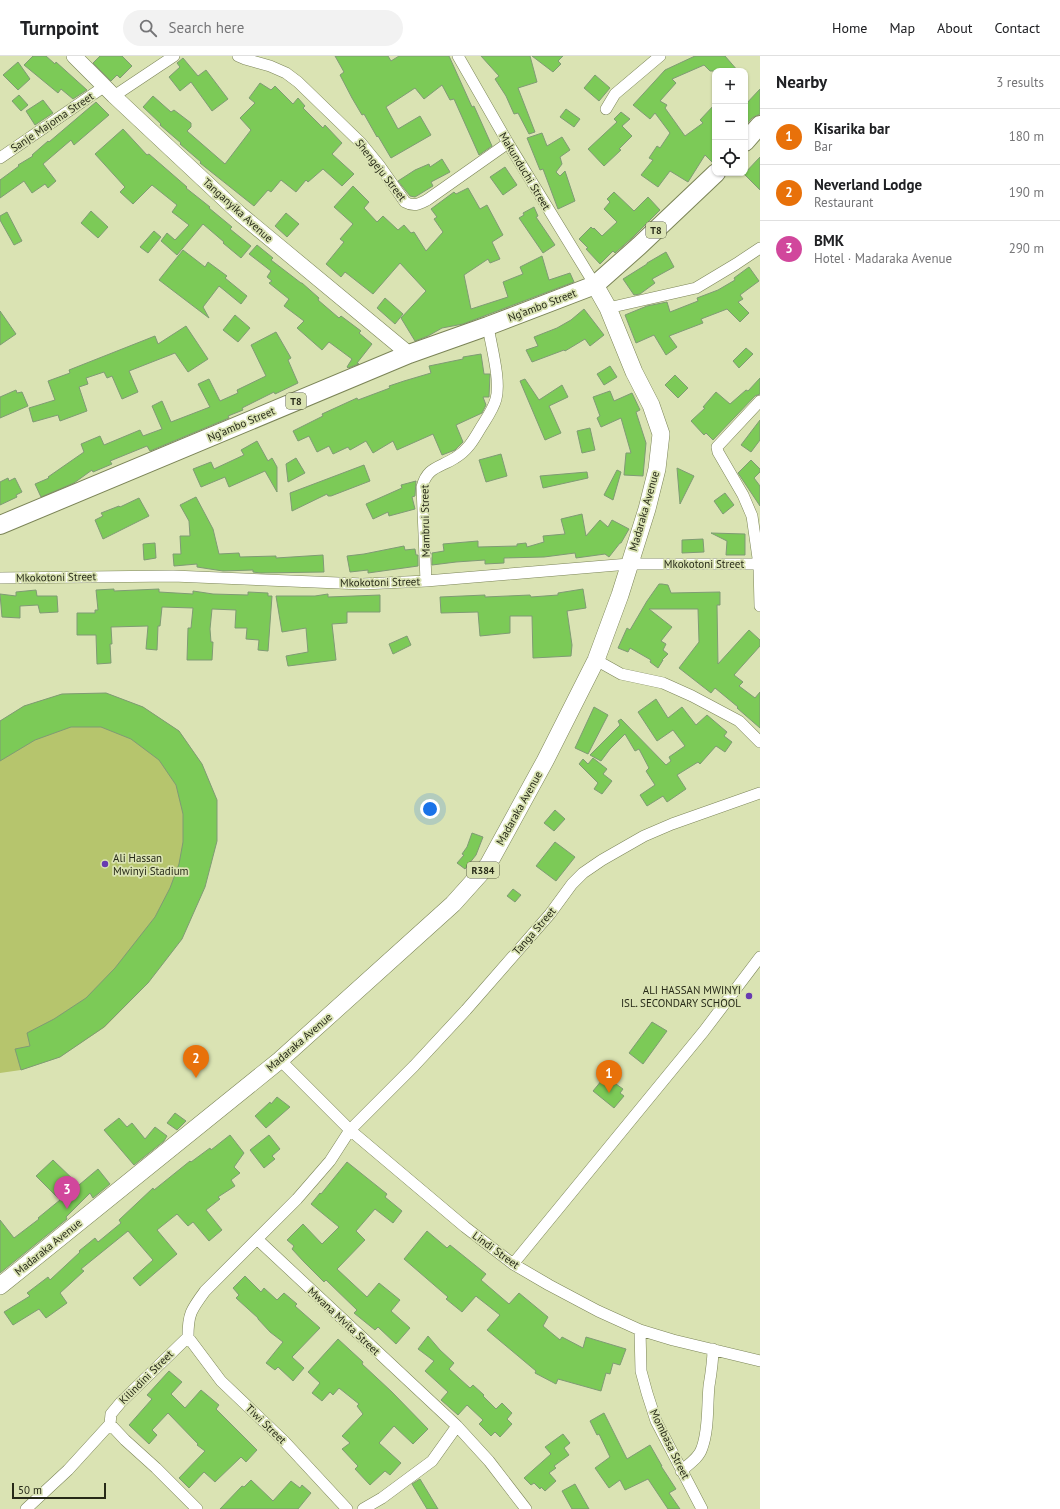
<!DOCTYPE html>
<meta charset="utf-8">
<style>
:root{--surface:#fff;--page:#f2f2f2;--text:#202124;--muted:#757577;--line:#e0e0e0;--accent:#683ab1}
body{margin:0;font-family:"PT Sans",sans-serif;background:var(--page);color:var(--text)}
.controls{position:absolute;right:12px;top:12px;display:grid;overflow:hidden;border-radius:8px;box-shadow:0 1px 3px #0004}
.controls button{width:36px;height:36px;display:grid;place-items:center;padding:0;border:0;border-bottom:1px solid var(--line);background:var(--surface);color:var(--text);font:20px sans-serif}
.scale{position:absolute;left:12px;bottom:10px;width:94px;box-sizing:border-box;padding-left:4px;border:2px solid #272a18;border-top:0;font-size:11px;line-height:14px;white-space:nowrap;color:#272a18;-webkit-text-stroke:3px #dae3b3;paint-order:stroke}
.you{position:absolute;left:430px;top:753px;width:14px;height:14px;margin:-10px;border:3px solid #fff;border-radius:50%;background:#1a73e8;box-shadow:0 0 0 6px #1a73e833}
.badge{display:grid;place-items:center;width:26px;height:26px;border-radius:50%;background:var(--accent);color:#fff;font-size:13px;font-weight:700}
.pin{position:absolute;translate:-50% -33px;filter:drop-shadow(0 1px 2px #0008)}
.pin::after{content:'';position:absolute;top:21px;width:14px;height:12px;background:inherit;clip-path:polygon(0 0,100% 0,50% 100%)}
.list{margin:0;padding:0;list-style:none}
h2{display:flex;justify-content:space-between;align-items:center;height:52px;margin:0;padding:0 16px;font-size:17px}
h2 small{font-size:13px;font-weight:400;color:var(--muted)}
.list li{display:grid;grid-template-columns:26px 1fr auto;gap:12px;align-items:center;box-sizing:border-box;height:56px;padding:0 16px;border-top:1px solid var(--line)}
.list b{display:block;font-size:15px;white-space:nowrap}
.list p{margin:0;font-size:13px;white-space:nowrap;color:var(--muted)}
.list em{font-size:13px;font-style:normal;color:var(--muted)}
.icon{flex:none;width:22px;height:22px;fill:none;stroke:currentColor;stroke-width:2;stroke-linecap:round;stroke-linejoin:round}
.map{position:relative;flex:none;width:760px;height:1453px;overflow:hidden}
header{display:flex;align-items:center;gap:24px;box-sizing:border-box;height:56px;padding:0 20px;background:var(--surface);border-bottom:1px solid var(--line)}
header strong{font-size:19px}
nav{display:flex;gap:22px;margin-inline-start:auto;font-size:14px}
.search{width:280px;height:36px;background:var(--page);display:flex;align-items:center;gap:10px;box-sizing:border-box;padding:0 14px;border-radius:22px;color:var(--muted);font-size:15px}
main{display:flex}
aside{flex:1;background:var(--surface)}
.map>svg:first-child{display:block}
.green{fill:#b6c56d}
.building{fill:#7cca57;stroke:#7f9b74}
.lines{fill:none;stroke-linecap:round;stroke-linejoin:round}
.minor-casing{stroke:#7b8457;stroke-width:12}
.secondary-casing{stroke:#7b8457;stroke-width:16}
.primary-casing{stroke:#7b8457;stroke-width:18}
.trunk-casing{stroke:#7b8457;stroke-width:20}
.minor{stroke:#fff;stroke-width:11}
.secondary{stroke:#fff;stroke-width:15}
.primary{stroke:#fff;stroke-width:17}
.trunk{stroke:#fff;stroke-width:18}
.poi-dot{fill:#683ab1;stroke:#dae3b3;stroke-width:1.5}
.labels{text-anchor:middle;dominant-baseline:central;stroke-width:3.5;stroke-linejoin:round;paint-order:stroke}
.shield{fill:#dae3b3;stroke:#5d6246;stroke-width:1}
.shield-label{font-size:10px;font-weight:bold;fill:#272a18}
.street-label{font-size:11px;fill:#272a18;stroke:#dae3b3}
.poi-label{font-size:11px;fill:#272a18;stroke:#dae3b3;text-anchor:start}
</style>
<header>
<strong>Turnpoint</strong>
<div class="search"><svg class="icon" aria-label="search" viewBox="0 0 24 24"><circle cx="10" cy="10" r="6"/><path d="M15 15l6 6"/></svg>Search here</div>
<nav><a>Home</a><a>Map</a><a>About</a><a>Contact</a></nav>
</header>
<main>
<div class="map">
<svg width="760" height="1453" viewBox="0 0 760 1453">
<rect width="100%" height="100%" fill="#dae3b3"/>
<path class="green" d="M106,637l37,14 36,24 23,33 15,37 -69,182 -43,44 -45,30 -39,13 -21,3v-352l24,-15 38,-12z"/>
<path class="building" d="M33,0h13l9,8 1,-2 31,28 -14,9 -12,-10 -3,4 -34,-28z
M100,0h22l10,10 -12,12 -3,-3 -6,6 -18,-18z
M335,0h53l3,5 8,-5h50l23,51 2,-1 18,40 -13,9 -25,-56 -4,1 -8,-15 -18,14 -9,-11 -29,19 12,22 22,-13 11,19 -40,23 -13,-22 -1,1 -13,-23 -2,1 -10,-17 -12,-23 4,-3z
M481,0h49l7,26 -19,6 17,44 -6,2 -11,-21 -4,1 -8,-18 -11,-17 4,-3z
M532,0h31l-5,5 3,3 -8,8z
M695,0h30l13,15h-28l-6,-6 -32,14 4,4 -16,18 7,4 -2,3 20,28 18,-13 -3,-3 15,-16v59h-2l-8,-8 -17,27 -18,-11 -12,16 -17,-12 12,-15 -4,-2 8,-12 3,2 10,-15 -15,-20 -5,6 -17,-14 32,-35z
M183,2l15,18 8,-6 22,29 -16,12 -21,-29 -11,9 -11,-14 11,-10 -3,-4z
M18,6l12,17 -12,11 -15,-15z
M595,19l15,13 -11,13 -15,-13z
M260,27l11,7 4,-4 18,18 5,-6 7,8 -2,2 20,20 2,-3 17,18 -10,11 22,20 -12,12 -19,-17 -15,13 -2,-2 -10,12 -15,-12 -10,12 -3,-2 -14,16 -54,-43 1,-1 -21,-18 1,-1 -21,-18 1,-1 -18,-17 10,-11 18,16 3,-2 17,13v4l-4,4 38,33 26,-34 -11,-12 15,-15 -6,-5z
M760,33v25l-8,4 -7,8v-21z
M19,39l9,10 -7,6 -9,-10z
M43,44l10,13 -18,12 -9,-14z
M96,46l13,13 -35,30 -3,-5 -28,24 13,17 -8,7 -3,-4 -13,9 -8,-12 -24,17v-18l19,-14 -1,-1 15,-9 -1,-1 16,-14 1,1z
M566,53l14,10 -6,8 -14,-10z
M621,56l9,7 -8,7 10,10 -13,13 2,1 -17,16 -16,-17 29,-27 -3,-3z
M123,73l24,26 2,-1 38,33 -1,1 24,19 -1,1 23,19 -2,2 21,17 -10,12 -18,-15 1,-1 -21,-18 -26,31 -16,-14 6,-8 8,7 14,-15 -17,-13 5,-7 -25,-20 -19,19 -13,-12 5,-5 -30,-33z
M542,77l5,13 15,-9 8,13 -10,7 2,7 -6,8 4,4 5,-5 10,30 -17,8 -15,-40 -3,1 -13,-32z
M760,101v33l-16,-16z
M442,103l8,13 -19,10 2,4 -18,11 -5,-1 -12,-15 17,-11 14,-6 1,3z
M505,111l12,18 -14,10 -13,-18z
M353,130l16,16 -5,6 13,14 6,-6 15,14 6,-5 7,8 3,-1 12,19 17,-19 -9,-13 3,-2 -6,-8 23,-17 2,2 12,-6 12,21 7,-4 16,30 -11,7 8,17 -10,4 -2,-4 -24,16 7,34 37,-12 -5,-15 20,-8 -3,-7 22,-11 7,24 21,-7 4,9 -111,42 -21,4 -14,8 -13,5 -14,-23 25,-27 -26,-28 -27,31 -28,-22 -4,5 -15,-13 18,-22 -4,-3 13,-15 -19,-17z
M614,136l20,19 14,-14 12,13 -28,28 -17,15 -2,-2 -13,13 -14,-15 2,-1 -9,-9 12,-12 2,2 1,-1 8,8 15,-14 -13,-13 6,-7 -3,-3z
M534,151l4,9 -2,1 19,28 -12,8 -24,-35 5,-3 -1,-2z
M91,155l17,16 -10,11 -17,-15z
M7,156l15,29 -8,4 -14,-25v-4z
M286,157l13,11 -12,13 -12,-11z
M154,175l7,6 -13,16 -8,-6z
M257,189l16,13 -2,2 30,23h1l17,15 -1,2 21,18 2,-2 20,15 -2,2 13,11 -15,19 2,1 -11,4 -1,-1 5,-8 -23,-17 -7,8 -25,-22 7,-7 -20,-15 5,-7 -20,-16 3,-2 -5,-4 4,-6 -22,-17z
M183,194l22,17 3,-5 19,14 -2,2 22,18 -6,8 -22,-18 -16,21 6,11 -50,-38z
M666,196l8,15 -22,12 3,4 -15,11 -6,1 -11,-16 24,-15v-1z
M749,211l10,14 -19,14 3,4 -5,3 11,11 -9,9 -13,-13 -26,10 2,4 -34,13 8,11 -11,8 -12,-20 -18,8 -11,-28 22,-9 20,-4 3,10 28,-11 -1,-3 21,-8 17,-10 -1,-2z
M385,242l18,16 -8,10 -18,-16z
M584,253l20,26 -14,11 -5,-7 -20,12 -1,-1 -32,12 -6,-12 12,-4 -4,-9 23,-9 14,-8z
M0,255l16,23 -16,11z
M235,259l15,13 -12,14 -15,-12z
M186,270l22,33 -20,13 -13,-19 -46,18 9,21 -16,7 -10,-23 -5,2 -3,-6 -18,6 2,6 -9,3 8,24 -27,10 -2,-6 -25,7 -4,-14 26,-8 -7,-19 22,-8 -1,-3 86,-34 3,8z
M276,276l15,26 -3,2 10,23 -23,11 -1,-2 -32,16 1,2 -15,6 1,2 -79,33 -3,-5 -37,15 2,3 -19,8 -1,-2 -18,13 -33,14 -6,-13 14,-6 -1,-1 36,-25 -3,-8 19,-8 4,9 36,-15 3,6 19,-7 -10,-23 10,-5 9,21 39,-15 -12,-23 11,-5 11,22 18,-8 -1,-3 29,-14 -15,-31z
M746,292l7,6 -14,14 -6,-7z
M481,298l3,20h6l-1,23h-6l3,8 -4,8 -26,12 7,17 -8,8 -13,5 -9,-21 -36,16 -4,-9 -20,12 -7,-12 -16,9 -2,-3 -15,7 -4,-8 -12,6 -8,-16 -11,5 -5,-10 30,-15 -1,-2 35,-16 1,2 32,-12 -1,-2 15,-5 27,-8 -2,-7 34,-7v-2z
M610,310l7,11 -13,8 -7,-11z
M675,319l13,13 -10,10 -13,-13z
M760,322v16l-5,2 -42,44 -7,-7 -2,2 -13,-14 14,-13 -2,-1 13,-15 14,12 16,-14 2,1z
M525,323l14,21 23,-15 6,12 -19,9 12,27 -16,7 -25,-59z
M16,334l1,3 5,-1 6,14 -28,12v-21z
M610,335l4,10 18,-8 8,17 -4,2 10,31 -3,33 -19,-1 2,-22h5l-10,-35 -20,9 -4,-9 3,-2 -7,-19z
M760,364v20l-9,12 -10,-7z
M590,372l5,22 -13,3 -5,-22z
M257,385l11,20 4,-3 5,9v25l-12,-21 -36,16 -4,-10 -24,10 -8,-18 18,-7 3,7 30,-14 -3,-5z
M501,398l6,22 -21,6 -7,-22z
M296,402l9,15 -17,9 -2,-18z
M751,404l9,9v3l-6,6 6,8v20l-22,-33z
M364,409l6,16 -39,15h-3l-1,-2 -35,17 -2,-18z
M677,412l17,8 -14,28z
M617,414l4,2 -8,28 -9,-5z
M587,416l1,6 -45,10 -3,-12z
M8,422l1,3 6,-3 7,14 -6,3 1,2 -17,8v-23z
M416,425l-1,15 -3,1 3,12 -26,7 -1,-4 -15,7 -7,-15 36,-16 -1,-3z
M725,437l9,12 -11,9 -9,-13z
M196,441l17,32 6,25 20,-1 1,4 36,-1v2l47,-3 1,17 -63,1 -8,-1v-2l-30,1 -26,-4v-3l-23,2 -1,-12h8l-1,-18h10l-1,-15 -9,-16z
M139,442l10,18 -46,23 -8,-19 8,-4 -2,-3 18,-7 1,1z
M582,458l4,22 14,-16 8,7 4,-7 17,9 -8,14h-1l-11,14 -4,-3 -29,4 -1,-5 -31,4 -40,1v5l-19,1v-4l-29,2 -24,3v-12l12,-2 -1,-7 35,-3v6l39,-1v-2l9,-1 1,4 17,-5 -1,-6 22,-2 -4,-15z
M711,477l34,1v21h-19l1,-14z
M703,483l1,13 -22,1v-13z
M155,487l1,15 -12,2 -1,-16z
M404,490l1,4 10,-1 1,6h2v11l-50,7v-3l-18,2 -3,-16 17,-2z
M659,528h3l6,1 3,8 49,-1v13h-3l1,59 31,-34 11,10v6l-26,29 9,7 -4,4 16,12 5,-6v36l-23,-20 1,-1 -23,-19 -4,5 -32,-25 20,-26 -1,-33h-49l23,18 -11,14 5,3 -3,6 5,4 -6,6h1l-5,8 -8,-6 1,-2 -21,-12 -2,4 -10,-4 9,-20 3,2 17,-29z
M114,533v2l45,-2v3l34,2v-3l20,3 35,1v-3l20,1v3h4l-4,55 -10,-1 1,-10 -13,-1 1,-11h-12l1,-18 -24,-1 -2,20 1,13h2l-1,18h-25l1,-32h3l2,-20 -31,-1 -2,19h-2l-1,24 -11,-1 2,-23 -37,1 1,17h-2l1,19 -14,1 -1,-29h-19v-22h18v-3h3l-2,-20z
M583,533l3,19 -19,3 5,34 -1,11 -38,2 -1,-42h-22v17l-30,3 -2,-24 -37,1 -1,-16 45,-2v2l45,-2 1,2 27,-2v-2z
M36,534l1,6h20l1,16 -18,1 -2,-8 -18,1v12l-18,-1 -2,-23 16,2v-4z
M328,538v3l52,-2v17h-33v11l-15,1 4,36 -48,6 -2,-10 22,-4 -2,-24 -24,4 -6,-36h39z
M407,580l4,9 -18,9 -4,-10z
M106,637l37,14 36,24 23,33 15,36v41l-12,46 -23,52 -34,44 -44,44 -44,30 -39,13 -6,-21 15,-3 -3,-13 27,-14 32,-21 29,-30 40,-51 15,-29 9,-24 4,-22v-28l-7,-29 -17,-25 -28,-21 -30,-12h-30l-36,13 -35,21v-40l24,-15 38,-12z
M656,643l12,19 14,-11 14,18 11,-10 20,17 -3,4 8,6 -7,10 -9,-6 -16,18 -2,-2 -21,13 9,14 -19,13 -4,-6 -16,10 -7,-11 15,-10 -9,-14 3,-3 -10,-19 -4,2 -10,-17 -15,15 -9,12 -11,-6 30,-30 -2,-4 3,-2 45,46 5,-4 -2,-4 16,-11 -12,-16 -16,11 -19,-29z
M594,651l14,8 -20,39 -13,-6z
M593,702l14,11 -4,5 9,7 -10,13 -8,-5 4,-6 -19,-19 4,-5 5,5z
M555,754l10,9 -11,12 -10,-8z
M472,777l11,4 -7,18 -11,14 -8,-6 7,-8 -2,-1 5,-7z
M555,786l20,15 -19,24 -20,-15z
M513,833l8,6 -6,7 -8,-6z
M652,966l15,9 -24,33 -14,-11z
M609,1023l14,10 -3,4 4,3 -10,12 -21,-17 9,-11 4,3z
M277,1041l13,10 -24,21 -11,-12 15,-14 1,2z
M175,1057l11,8 -9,9 -10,-7z
M119,1062l8,9 5,-4 13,16 10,-12 12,9 -3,5 -30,24 -30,-35z
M230,1079l14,18 -10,14 6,6 -9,7 4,6 -17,11 2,2 -14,11 16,20 -13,11 -16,-19 -5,4 -11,-12 -20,16 20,24 -37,32 -7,-8 20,-18 -25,-29 -47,38 3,2 -24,22 7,10 -21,15 -7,-9 -26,16 -9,-13 26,-16 -3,-3 21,-16 2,3 30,-28 -1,-1 16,-13 3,4 23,-19 -2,-3 34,-32 1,2 36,-29 1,1 19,-14 1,2z
M269,1079l11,14 -8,7 3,3 -11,9 -14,-18z
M53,1104l26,25 19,-16 12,15 -17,14 -3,-5 -24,24 1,2 -67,54v-53l14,18 25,-19 -1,-1 22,-18 -24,-24z
M347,1106l40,32 -2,3 17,14 -9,12 -18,-14 -19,22 9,9 -28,29 30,28 12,-14 21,17 -9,11 19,17 -14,16 -18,-17 -3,3 -21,-17 3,-3 -31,-30 -2,2 -20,-20 -12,-13 2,-3 -7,-6 16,-16 19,20 17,-17 -28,-23 9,-11 1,1z
M427,1175l20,17 3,-3 36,29 -5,6 28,24 10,-11 29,24 -5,9 17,14 2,-3 21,11 3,-11 40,12 -6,16 -7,-2 -3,11 -4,-1 -5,18 -43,-12 -2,5 -21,-11 1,-2 -49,-41 13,-15 -23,-18 -1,-1 -14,16 -16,-13 2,-2 -44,-38z
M245,1220l16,16 3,-4 13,12 7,-7 13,11 -2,2 25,22 -28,29 12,11 -11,13 -15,-14 -3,3 -9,-7 17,-21 -13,-10 -12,-13v-1l-22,-20 3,-3 -6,-7z
M428,1280l12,14 14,13 -5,6 21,19 3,-3 11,10 -1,1 13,13 6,-6 10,10 -5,6 5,5 -12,13 -5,-5 -4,4 -12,-12 4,-4 -16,-15 -9,10 -17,-15 7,-8 -23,-21 9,-10 -16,-12z
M338,1283l25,23 -1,2 30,28 36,37 -15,15 -19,-18 -15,17 22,20 -11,12 -5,-4 -15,14 -15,-16 3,-3 -16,-17 8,-6 -8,-7 21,-22 -6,-8 2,-2 -20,-16 -6,7 -3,-3 -8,9 -10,-8 8,-10 -12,-11z
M169,1315l13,11 -11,12 14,14 16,-18 18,15 -3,4 41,41 -11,12 -5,-5 -26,25 -11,-10 -15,16 -10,-10 26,-27 -8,-6 1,-1 -30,-31 -16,17 5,5 -8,9 -20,-19 23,-26 -5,-4z
M604,1357l23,46 23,-14 12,21h-1l15,23 -7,4 11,16h-12l-20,-30 -23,11 -5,-10 -11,8 -14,-20 15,-11 -11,-23 -2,1 -7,-14z
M563,1378l7,9 -6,5 5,7 -15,11 2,2 -7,5 7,8 -11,10 -4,-4 -1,2 -6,-6 -3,2 -7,-7 27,-24 -6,-7z
M420,1423l18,30h-11l-15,-25z
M251,1424l22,21 18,-20 9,7 2,-3 9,8 -13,16h-78l22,-23 2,1z
M575,1428l14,25h-17l-10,-18z"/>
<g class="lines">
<defs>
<path id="minor" d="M238,0l7,3 25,7 16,7 12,9 63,61 18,22 26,37c9,5 14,2 22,-2l81,-57
M458,0l50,87 87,142
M114,40l60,-40
M606,53l9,-15 45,-38
M0,102l105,-72
M608,252l88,-20 40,-24 24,-16
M760,345l-43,46 1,5 25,43 9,21 7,49 1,41
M0,522l173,-2 190,8 63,-3 203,-17h131
M426,525l-4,-94c5,-20 17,-19 33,-29 12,-7 18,-17 25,-29 6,-10 13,-19 16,-30 5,-19 -5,-53 -8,-73
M596,604l25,14 42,9 29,13 47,25 21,21
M280,1004l70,70 115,97 48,37 36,21 49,26 42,19 33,10 87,21
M257,1183l200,187 32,35 37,48
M513,1208l191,-233 56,-74
M640,1274l1,41 6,22 9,28 46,88
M188,1281l33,44 63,60 63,68
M681,1415c8,-7 18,-13 21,-23 7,-19 5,-42 7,-62 2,-12 4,-24 4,-37
M26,1453l42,-39 42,-46
M197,1453l-41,-41 -31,-28 -15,-16 1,-10 10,-12 67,-65c0,-23 3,-27 17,-46l92,-92 33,-38 20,-31 64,-64 52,-56 84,-96 22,-30 11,-11 19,-13 42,-24 28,-12 88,-31
M363,1453l19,-11 50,-37 25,-35"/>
<path id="secondary" d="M74,0l40,40 126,118 169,140"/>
<path id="primary" d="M0,1230l280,-226 173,-156 35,-39 57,-104 51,-101 24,-65 27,-86 10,-40 4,-35 -10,-29 -17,-33 -26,-64 -13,-23"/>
<path id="trunk" d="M745,86l15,-17
M0,469l409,-171 79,-28 107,-41 44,-39 77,-73"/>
</defs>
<use href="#minor" class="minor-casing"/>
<use href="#secondary" class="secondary-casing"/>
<use href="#primary" class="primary-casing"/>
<use href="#trunk" class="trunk-casing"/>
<use href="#minor" class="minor"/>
<use href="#secondary" class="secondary"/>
<use href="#primary" class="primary"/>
<use href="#trunk" class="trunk"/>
</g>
<g class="poi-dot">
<circle cx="105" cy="808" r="4"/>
<circle cx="749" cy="940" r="4"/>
</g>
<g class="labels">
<g class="shield">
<rect x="646" y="166" width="20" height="16" rx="3"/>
<rect x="286" y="337" width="20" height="16" rx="3"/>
<rect x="467" y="806" width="32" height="16" rx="3"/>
</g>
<g class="shield-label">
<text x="656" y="174">T8</text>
<text x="296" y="345">T8</text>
<text x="483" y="814">R384</text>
</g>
<g class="street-label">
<text transform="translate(52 66) rotate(-34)">Sanje Majoma Street</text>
<text transform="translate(381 114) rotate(52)">Shengeju Street</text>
<text transform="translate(525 115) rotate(59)">Makunduchi Street</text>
<text transform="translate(238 154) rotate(42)">Tanganyika Avenue</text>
<text transform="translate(542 249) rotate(-21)">Ng’ambo Street</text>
<text transform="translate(241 368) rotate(-23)">Ng’ambo Street</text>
<text transform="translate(644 455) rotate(-74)">Madaraka Avenue</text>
<text transform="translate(425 465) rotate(-91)">Mambrui Street</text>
<text x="704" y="508">Mkokotoni Street</text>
<text transform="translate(56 521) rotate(-1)">Mkokotoni Street</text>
<text transform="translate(380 526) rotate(-1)">Mkokotoni Street</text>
<text transform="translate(519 752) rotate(-61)">Madaraka Avenue</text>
<text transform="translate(534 875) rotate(-49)">Tanga Street</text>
<text transform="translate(299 986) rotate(-41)">Madaraka Avenue</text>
<text transform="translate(48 1191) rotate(-39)">Madaraka Avenue</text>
<text transform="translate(496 1194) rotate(36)">Lindi Street</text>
<text transform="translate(344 1265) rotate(43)">Mwana Mvita Street</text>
<text transform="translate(146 1321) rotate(-45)">Kilindini Street</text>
<text transform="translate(266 1368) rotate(44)">Tiwi Street</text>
<text transform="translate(670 1388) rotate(64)">Mombasa Street</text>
</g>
<g class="poi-label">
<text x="113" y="802">Ali Hassan<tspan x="113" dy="13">Mwinyi Stadium</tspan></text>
<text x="741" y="934" text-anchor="end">ALI HASSAN MWINYI<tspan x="741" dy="13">ISL. SECONDARY SCHOOL</tspan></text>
</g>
</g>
</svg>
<div class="controls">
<button>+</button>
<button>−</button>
<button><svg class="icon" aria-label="locate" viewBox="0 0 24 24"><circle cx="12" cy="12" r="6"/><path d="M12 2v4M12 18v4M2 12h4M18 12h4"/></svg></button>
</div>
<div class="scale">50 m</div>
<div class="you"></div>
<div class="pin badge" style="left:609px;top:1037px;background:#e8710a">1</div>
<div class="pin badge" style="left:196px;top:1022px;background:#e8710a">2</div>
<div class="pin badge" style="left:67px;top:1153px;background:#d1479c">3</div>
</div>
<aside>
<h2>Nearby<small>3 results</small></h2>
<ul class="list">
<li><span class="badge" style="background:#e8710a">1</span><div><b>Kisarika bar</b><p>Bar</p></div><em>180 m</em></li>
<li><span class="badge" style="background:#e8710a">2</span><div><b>Neverland Lodge</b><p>Restaurant</p></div><em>190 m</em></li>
<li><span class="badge" style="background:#d1479c">3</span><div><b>BMK</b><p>Hotel · Madaraka Avenue</p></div><em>290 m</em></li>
</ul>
</aside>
</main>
